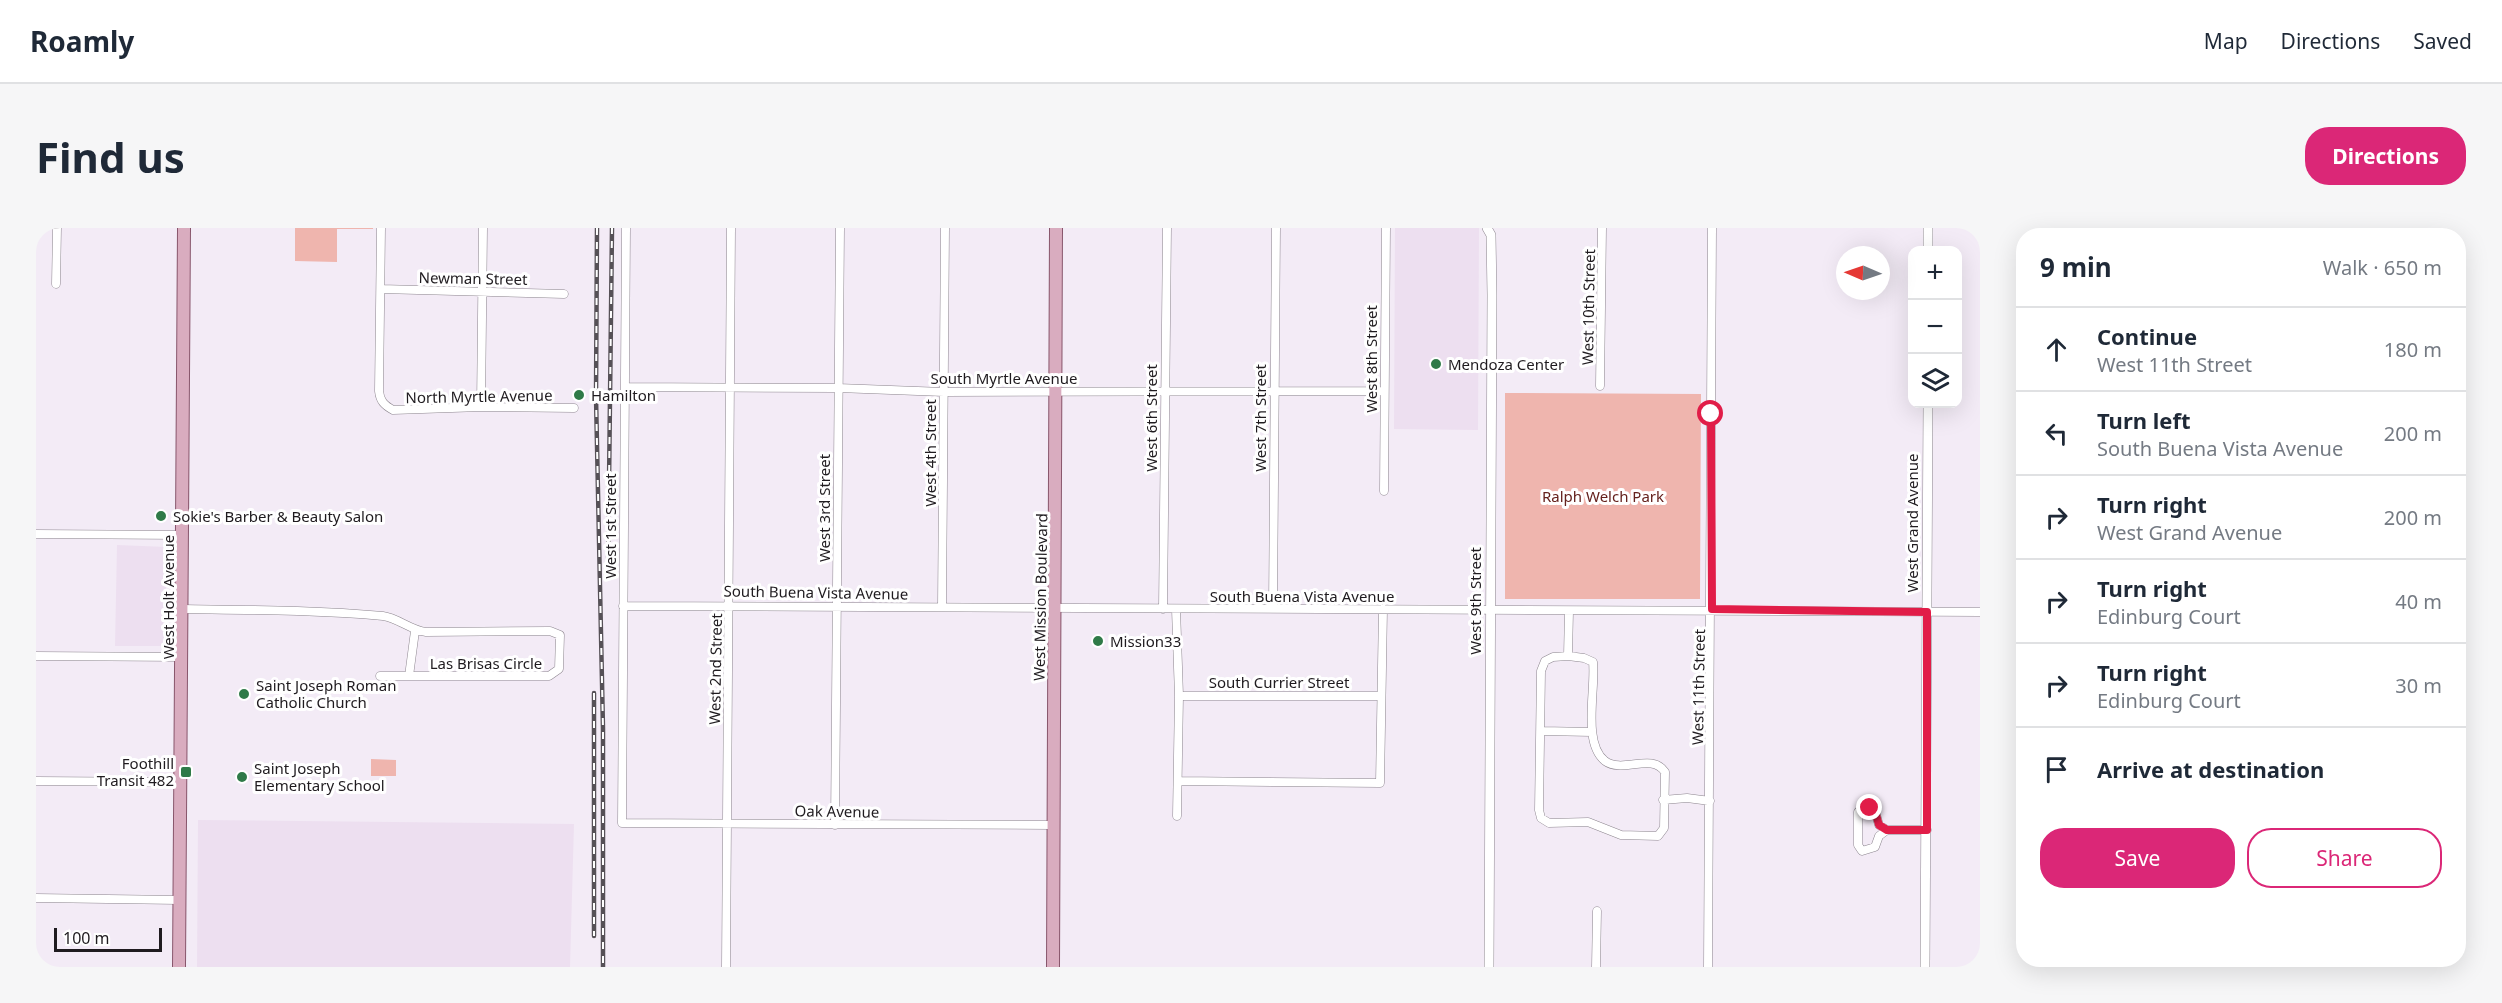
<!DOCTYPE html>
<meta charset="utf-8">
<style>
:root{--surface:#fff;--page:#f6f6f7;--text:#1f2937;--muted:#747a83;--line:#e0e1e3;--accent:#db2777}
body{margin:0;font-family:"Noto Sans",sans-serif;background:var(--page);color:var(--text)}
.controls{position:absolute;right:18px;top:18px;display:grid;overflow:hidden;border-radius:12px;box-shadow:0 6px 24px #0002}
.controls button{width:54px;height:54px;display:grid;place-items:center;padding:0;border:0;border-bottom:2px solid var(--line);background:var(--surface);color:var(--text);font:30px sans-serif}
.compass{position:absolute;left:1800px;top:18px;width:54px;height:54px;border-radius:50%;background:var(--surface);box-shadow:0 6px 24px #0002;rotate:272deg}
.scale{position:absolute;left:18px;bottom:15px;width:108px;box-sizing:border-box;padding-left:6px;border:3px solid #1f1b1f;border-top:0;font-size:16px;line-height:21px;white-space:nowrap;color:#1f1b1f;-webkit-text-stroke:4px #fff;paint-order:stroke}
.stop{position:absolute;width:18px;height:18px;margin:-14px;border:4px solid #e11d48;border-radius:50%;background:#fff}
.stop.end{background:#e11d48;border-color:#fff;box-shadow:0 2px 6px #0008}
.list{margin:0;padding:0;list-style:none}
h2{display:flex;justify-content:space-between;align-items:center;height:78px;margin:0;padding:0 24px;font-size:26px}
h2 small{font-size:20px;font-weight:400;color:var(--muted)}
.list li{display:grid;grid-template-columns:39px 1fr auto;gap:18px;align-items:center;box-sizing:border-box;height:84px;padding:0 24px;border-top:2px solid var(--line)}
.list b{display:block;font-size:22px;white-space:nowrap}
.list p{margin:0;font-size:20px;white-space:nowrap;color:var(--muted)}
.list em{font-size:20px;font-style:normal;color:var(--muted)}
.actions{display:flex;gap:12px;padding:18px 24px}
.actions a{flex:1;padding:14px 0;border:2px solid var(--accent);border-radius:24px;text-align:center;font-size:21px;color:var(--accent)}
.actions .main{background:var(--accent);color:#fff}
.icon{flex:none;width:33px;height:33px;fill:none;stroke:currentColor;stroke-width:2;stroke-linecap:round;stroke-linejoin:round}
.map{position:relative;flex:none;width:1944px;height:739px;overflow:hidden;border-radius:24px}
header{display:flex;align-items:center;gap:36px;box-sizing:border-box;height:84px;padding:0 30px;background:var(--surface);border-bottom:2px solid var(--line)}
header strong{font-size:28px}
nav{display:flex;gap:33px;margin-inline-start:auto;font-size:21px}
.intro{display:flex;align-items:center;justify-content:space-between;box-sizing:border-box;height:144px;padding:0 36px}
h1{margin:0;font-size:42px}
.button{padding:15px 27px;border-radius:24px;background:var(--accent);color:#fff;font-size:21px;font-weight:700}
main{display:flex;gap:36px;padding:0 36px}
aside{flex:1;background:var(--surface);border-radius:24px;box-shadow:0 6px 24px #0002}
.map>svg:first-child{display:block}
.built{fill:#eddff0}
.green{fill:#efb5ae}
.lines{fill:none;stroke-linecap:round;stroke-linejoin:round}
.minor-casing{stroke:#8c858e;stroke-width:9}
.tertiary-casing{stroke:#8c858e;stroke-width:10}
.primary-casing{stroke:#88566c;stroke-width:14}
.minor{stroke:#fff;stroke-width:8}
.tertiary{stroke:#fff;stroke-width:9}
.primary{stroke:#d9acbf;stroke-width:12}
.rail-casing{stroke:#565157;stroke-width:4.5}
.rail{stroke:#fff;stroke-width:2;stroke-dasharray:7;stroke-linecap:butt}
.route{stroke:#e11d48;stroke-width:8}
.poi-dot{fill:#2f7a48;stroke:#fff;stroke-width:2}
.labels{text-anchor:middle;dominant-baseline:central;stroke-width:6;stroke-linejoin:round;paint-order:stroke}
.street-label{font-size:15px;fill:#1f1b1f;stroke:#fff}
.poi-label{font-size:15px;fill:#1f1b1f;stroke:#fff;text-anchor:start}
.park-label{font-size:15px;fill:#65211d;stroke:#fff}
</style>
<header>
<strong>Roamly</strong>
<nav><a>Map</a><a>Directions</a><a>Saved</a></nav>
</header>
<div class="intro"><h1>Find us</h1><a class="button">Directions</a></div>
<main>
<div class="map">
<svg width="1944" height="739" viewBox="0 0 1944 739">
<rect width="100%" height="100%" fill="#f3ebf6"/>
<path class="built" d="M1359,0h84l-1,202 -84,-1z
M81,317l50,2 -2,99h-50z
M162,592l376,4 -4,143h-373z"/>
<path class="green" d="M259,0h78v1h-36v33l-42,-1z
M1469,165l196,1 -1,205h-195z
M335,531l25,1v16h-25z"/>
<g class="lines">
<defs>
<path id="minor" d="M345,0l-2,163c1,10 5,14 14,19l88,-3 93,1
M590,0l-4,595 430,2
M20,56l1,-56
M345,61l183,5
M1564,158l2,-158
M589,159l213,1 106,4 440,-1
M445,179l2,-179
M1348,263l2,-263
M0,306l147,1
M587,378l1357,6
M906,379l3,-379
M1237,380l3,-380
M147,381c67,1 134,1 200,7 15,2 27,14 43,16l124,-1 10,4 -1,34 -10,7h-169
M1127,381l4,-381
M1140,381l3,87 -2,120
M0,428l147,1
M1532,428l16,2 9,4c3,27 -11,81 12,99 18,13 47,-9 60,11l-1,56 -6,8 -37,-1 -33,-13 -39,1 -8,-5 -2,-8 2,-139 4,-10 8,-4z
M1532,428l1,-45
M373,448l6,-45
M1143,468h201
M1506,503l50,1
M0,553l144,1
M1142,553l202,2 3,-174
M1627,572l24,-2 23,3
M799,597l5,-597
M1851,602l-8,6 -4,11 -13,4 -4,-6v-33l4,-4 13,3 4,14 8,5h40
M0,670l143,2
M690,739l5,-739
M1560,739l1,-56
M1672,739l4,-739"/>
<path id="tertiary" d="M1451,0l4,7 1,60 -3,672
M1892,0v22
M1889,739l3,-563"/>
<path id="primary" d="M143,739l5,-739
M1017,739l3,-739"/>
</defs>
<use href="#minor" class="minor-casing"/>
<use href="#tertiary" class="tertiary-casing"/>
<use href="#primary" class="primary-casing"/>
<use href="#minor" class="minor"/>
<use href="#tertiary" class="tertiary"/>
<use href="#primary" class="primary"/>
<defs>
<path id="rail" d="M561,0l-1,169 7,332v238
M572,342l4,-342
M558,465v243"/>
</defs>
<use href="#rail" class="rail-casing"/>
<use href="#rail" class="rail"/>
</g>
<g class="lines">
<path class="route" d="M1675,186l1,195 215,3v218h-40l-8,-5 -4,-14 -5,-3"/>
</g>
<g class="poi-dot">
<circle cx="1400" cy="136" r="6"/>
<circle cx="543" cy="167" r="6"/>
<circle cx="125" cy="288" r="6"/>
<circle cx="1062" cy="413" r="6"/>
<circle cx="208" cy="466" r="6"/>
<rect x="144" y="538" width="12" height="12" rx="3"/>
<circle cx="206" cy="549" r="6"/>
</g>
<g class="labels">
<g class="street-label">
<text transform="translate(437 50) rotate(1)">Newman Street</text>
<text transform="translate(1552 79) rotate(-89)">West 10th Street</text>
<text transform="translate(1335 131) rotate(-90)">West 8th Street</text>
<text x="968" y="150">South Myrtle Avenue</text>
<text transform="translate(443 168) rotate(-1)">North Myrtle Avenue</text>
<text transform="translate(1115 190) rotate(-90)">West 6th Street</text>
<text transform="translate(1224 190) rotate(-90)">West 7th Street</text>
<text transform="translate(894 225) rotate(-90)">West 4th Street</text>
<text transform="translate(788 280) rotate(-90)">West 3rd Street</text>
<text transform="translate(1876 295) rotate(-90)">West Grand Avenue</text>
<text transform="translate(574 298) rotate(-90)">West 1st Street</text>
<text transform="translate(780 364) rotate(1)">South Buena Vista Avenue</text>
<text x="1266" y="368">South Buena Vista Avenue</text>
<text transform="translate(132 369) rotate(-90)">West Holt Avenue</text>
<text transform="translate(1004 369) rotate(-89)">West Mission Boulevard</text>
<text transform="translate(1439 373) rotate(-90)">West 9th Street</text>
<text x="450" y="435">Las Brisas Circle</text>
<text transform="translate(679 441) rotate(-89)">West 2nd Street</text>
<text x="1243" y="454">South Currier Street</text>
<text transform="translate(1662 459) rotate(-89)">West 11th Street</text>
<text transform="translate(801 583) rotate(1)">Oak Avenue</text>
</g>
<g class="poi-label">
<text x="1412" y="136">Mendoza Center</text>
<text x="555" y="167">Hamilton</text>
<text x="137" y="288">Sokie's Barber &amp; Beauty Salon</text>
<text x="1074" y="413">Mission33</text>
<text x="220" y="457">Saint Joseph Roman<tspan x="220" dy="17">Catholic Church</tspan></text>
<text x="138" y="535" text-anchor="end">Foothill<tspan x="138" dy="17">Transit 482</tspan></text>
<text x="218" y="540">Saint Joseph<tspan x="218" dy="17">Elementary School</tspan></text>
</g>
<g class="park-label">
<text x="1567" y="268">Ralph Welch Park</text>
</g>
</g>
</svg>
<div class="controls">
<button>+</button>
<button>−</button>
<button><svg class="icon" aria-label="layers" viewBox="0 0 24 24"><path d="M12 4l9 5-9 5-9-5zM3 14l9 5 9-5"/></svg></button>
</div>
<svg class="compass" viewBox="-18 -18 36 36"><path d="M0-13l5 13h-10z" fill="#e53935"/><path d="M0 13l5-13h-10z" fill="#747a83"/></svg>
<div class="scale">100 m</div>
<div class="stop" style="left:1675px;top:186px"></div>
<div class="stop end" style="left:1834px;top:580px"></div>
</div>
<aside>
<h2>9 min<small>Walk · 650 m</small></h2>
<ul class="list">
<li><svg class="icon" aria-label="ahead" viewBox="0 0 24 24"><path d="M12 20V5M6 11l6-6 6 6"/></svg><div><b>Continue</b><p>West 11th Street</p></div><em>180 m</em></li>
<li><svg class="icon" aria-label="left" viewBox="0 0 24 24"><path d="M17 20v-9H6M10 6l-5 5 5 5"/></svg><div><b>Turn left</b><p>South Buena Vista Avenue</p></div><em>200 m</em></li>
<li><svg class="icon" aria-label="right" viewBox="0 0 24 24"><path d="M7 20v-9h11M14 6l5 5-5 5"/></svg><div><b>Turn right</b><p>West Grand Avenue</p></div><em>200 m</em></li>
<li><svg class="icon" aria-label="right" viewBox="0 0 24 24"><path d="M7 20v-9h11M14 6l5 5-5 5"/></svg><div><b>Turn right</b><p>Edinburg Court</p></div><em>40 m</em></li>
<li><svg class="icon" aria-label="right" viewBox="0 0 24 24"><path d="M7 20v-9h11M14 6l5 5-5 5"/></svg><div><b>Turn right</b><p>Edinburg Court</p></div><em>30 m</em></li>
<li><svg class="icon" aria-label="arrive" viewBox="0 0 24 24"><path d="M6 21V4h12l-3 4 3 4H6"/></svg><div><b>Arrive at destination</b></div></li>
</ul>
<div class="actions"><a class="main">Save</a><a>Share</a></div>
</aside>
</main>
